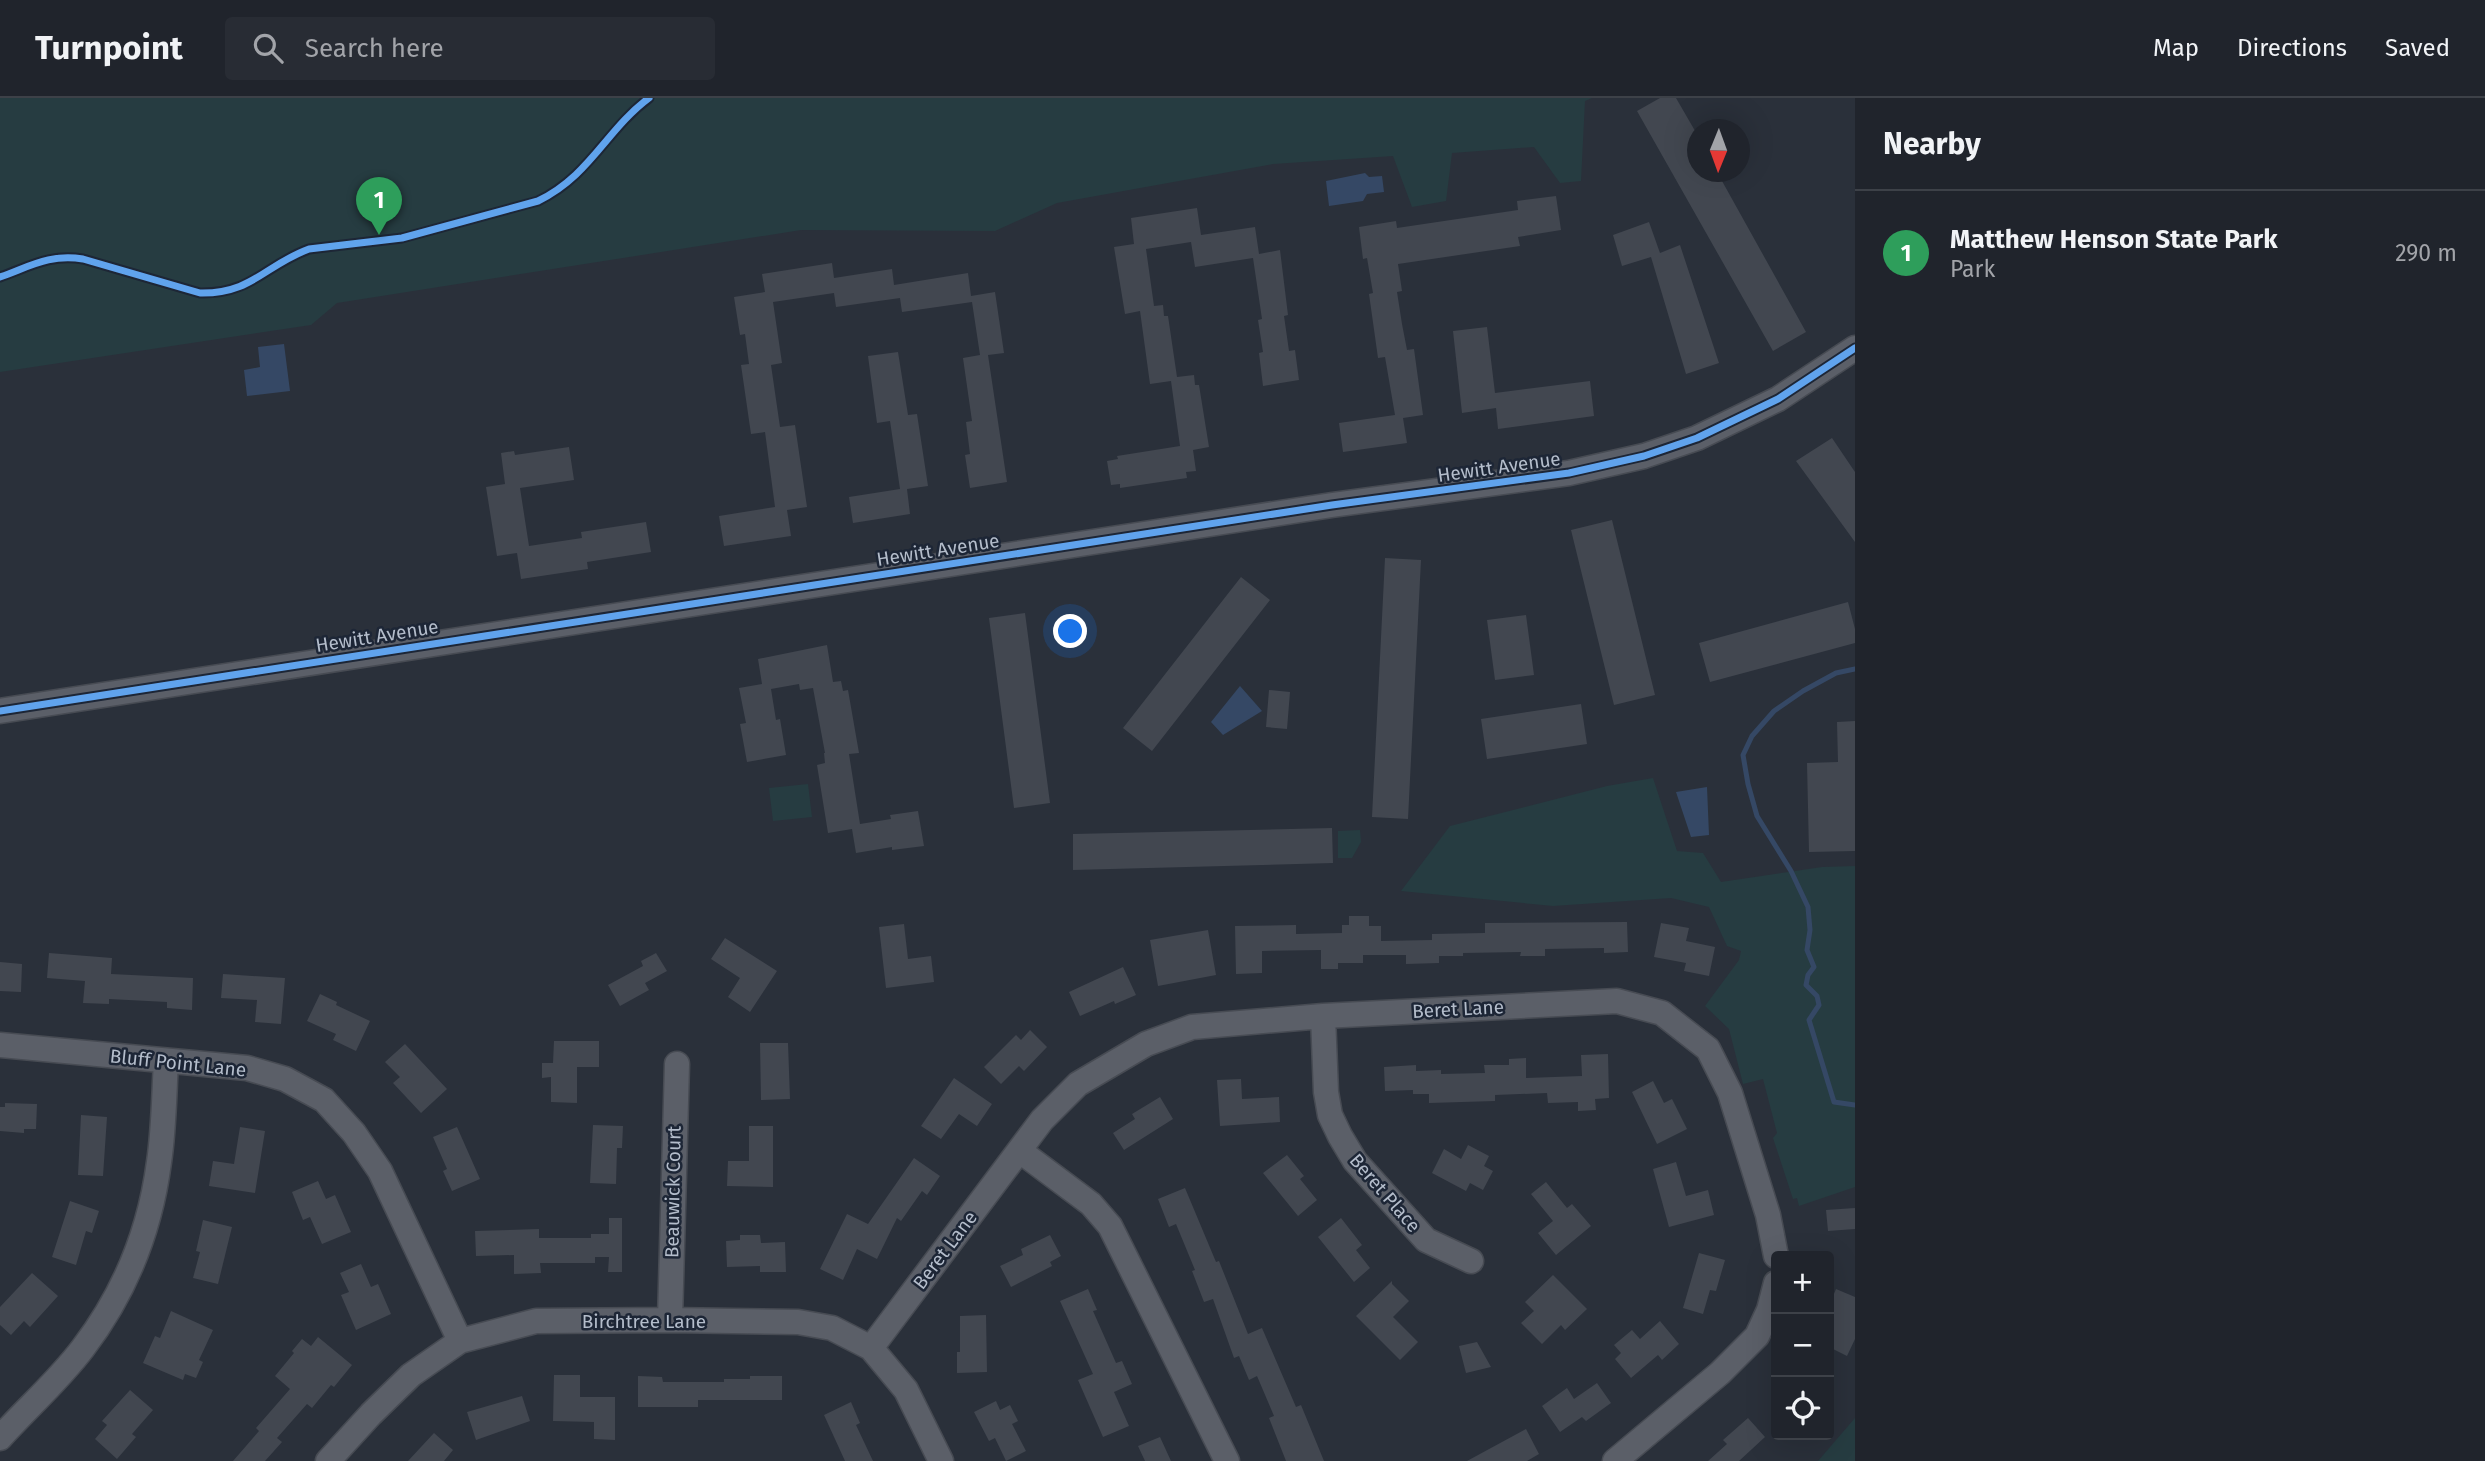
<!DOCTYPE html>
<meta charset="utf-8">
<style>
:root{--surface:#20242c;--page:#282c34;--text:#f1f3f6;--muted:#a2a4a9;--line:#3d4148;--accent:#2563eb}
body{margin:0;font-family:"Fira Sans",sans-serif;background:var(--page);color:var(--text)}
.controls{position:absolute;right:21px;bottom:21px;display:grid;overflow:hidden;border-radius:7px;box-shadow:0 7px 28px #0002}
.controls button{width:63px;height:63px;display:grid;place-items:center;padding:0;border:0;border-bottom:2px solid var(--line);background:var(--surface);color:var(--text);font:35px sans-serif}
.compass{position:absolute;left:1687px;top:21px;width:63px;height:63px;border-radius:50%;background:var(--surface);box-shadow:0 7px 28px #0002;rotate:181deg}
.you{position:absolute;left:1071px;top:534px;width:24px;height:24px;margin:-18px;border:5px solid #fff;border-radius:50%;background:#1a73e8;box-shadow:0 0 0 10px #1a73e833}
.badge{display:grid;place-items:center;width:46px;height:46px;border-radius:50%;background:var(--accent);color:#fff;font-size:23px;font-weight:700}
.pin{position:absolute;translate:-50% -58px;filter:drop-shadow(0 2px 4px #0008)}
.pin::after{content:'';position:absolute;top:37px;width:24px;height:21px;background:inherit;clip-path:polygon(0 0,100% 0,50% 100%)}
.list{margin:0;padding:0;list-style:none}
h2{display:flex;justify-content:space-between;align-items:center;height:91px;margin:0;padding:0 28px;font-size:30px}
h2 small{font-size:23px;font-weight:400;color:var(--muted)}
.list li{display:grid;grid-template-columns:46px 1fr auto;gap:21px;align-items:center;box-sizing:border-box;height:126px;padding:0 28px;border-top:2px solid var(--line)}
.list b{display:block;font-size:26px;white-space:nowrap}
.list p{margin:0;font-size:23px;white-space:nowrap;color:var(--muted)}
.list em{font-size:23px;font-style:normal;color:var(--muted)}
.icon{flex:none;width:38px;height:38px;fill:none;stroke:currentColor;stroke-width:2;stroke-linecap:round;stroke-linejoin:round}
.map{position:relative;flex:none;width:1855px;height:1363px;overflow:hidden}
header{display:flex;align-items:center;gap:42px;box-sizing:border-box;height:98px;padding:0 35px;background:var(--surface);border-bottom:2px solid var(--line)}
header strong{font-size:33px}
nav{display:flex;gap:38px;margin-inline-start:auto;font-size:24px}
.search{width:490px;height:63px;background:var(--page);display:flex;align-items:center;gap:18px;box-sizing:border-box;padding:0 24px;border-radius:7px;color:var(--muted);font-size:26px}
main{display:flex}
aside{flex:1;background:var(--surface)}
.map>svg:first-child{display:block}
.green{fill:#263c41}
.water{fill:#354865}
.lines{fill:none;stroke-linecap:round;stroke-linejoin:round}
.stream{stroke:#354865;stroke-width:5}
.building{fill:#424750}
.minor-casing{stroke:#474b53;stroke-width:27}
.minor{stroke:#5b5f68;stroke-width:24}
.cycleway-casing{stroke:#1d2636;stroke-width:11}
.cycleway{stroke:#60a3ed;stroke-width:7}
.labels{text-anchor:middle;dominant-baseline:central;stroke-width:5;stroke-linejoin:round;paint-order:stroke}
.street-label{font-size:19px;fill:#b4bdcb;stroke:#1d2636}
</style>
<header>
<strong>Turnpoint</strong>
<div class="search"><svg class="icon" aria-label="search" viewBox="0 0 24 24"><circle cx="10" cy="10" r="6"/><path d="M15 15l6 6"/></svg>Search here</div>
<nav><a>Map</a><a>Directions</a><a>Saved</a></nav>
</header>
<main>
<div class="map">
<svg width="1855" height="1363" viewBox="0 0 1855 1363">
<rect width="100%" height="100%" fill="#2a303a"/>
<path class="green" d="M0,0h1592l-7,3 -4,80 -21,2 -26,-36 -82,6 -6,48 -34,6 -19,-51 -120,8 -216,39 -62,28 -194,-1 -464,73 -26,22 -311,47z
M1653,680l24,73 26,2 18,29 101,-15 33,-1v321l-56,19 -2,-8 -4,1 -20,-61 4,-5 -14,-54 -20,5 -14,-55 -24,-23 34,-46 2,-9 -14,-5 -18,-39 -38,-9 -118,8 -152,-15 49,-65 157,-40z
M808,686l4,33 -39,4 -4,-33z
M1360,732l1,12 -9,16h-14v-27z
M1855,1320v43h-37z"/>
<path class="water" d="M1365,75l4,4 13,-1 2,16 -17,2 -4,7 -34,5 -3,-25z
M284,246l6,47 -43,5 -3,-26 16,-3 -2,-20z
M1240,588l22,25 -39,24 -12,-13z
M1707,689l2,48 -18,2 -15,-45z"/>
<g class="lines">
<path class="stream" d="M1855,571l-19,4 -33,18 -29,20 -22,25 -9,19 5,29 9,32 34,55 17,36 2,23 -3,20 7,17 -6,8 -2,10 11,11 2,9 -10,15 25,82 21,3"/>
</g>
<path class="building" d="M1660,0h16l22,38v36h19l89,160 -33,19 -136,-240z
M1556,98l5,34 -43,7 2,9 -122,18 4,27 -5,1 5,32 5,26 7,-1 9,66 -20,3 4,25 -64,9 -4,-29 56,-8 -10,-58 -7,1 -9,-64 4,-1 -6,-35 -4,1 -4,-32 37,-6 1,7 121,-18 -1,-9z
M1197,110l4,27 54,-8 4,27 21,-4 8,65 -4,1 5,35 6,-1 4,30 -36,6 -4,-33 4,-1 -5,-32 4,-1 -9,-61 -58,9 -4,-25 -45,7 8,57 9,-1 1,11h4l9,61 17,-2 1,10h4l10,62 -16,3 3,21 -10,1 1,6 -67,10v-4l-9,1 -4,-24 11,-2 -1,-3 63,-10 -9,-65 -21,3 -10,-73 -15,3 -11,-67 20,-3 -3,-26z
M1649,124l11,31 20,-8 39,118 -33,11 -35,-117 -29,9 -9,-31z
M832,165l2,15 58,-9 2,16 74,-12 3,23 24,-4 9,61 -16,2 19,127 -37,6 -5,-33 5,-1 -4,-32 6,-1 -9,-63 17,-3 -8,-53 -70,10 -2,-14 -64,9 -2,-14 -61,9 9,61 -11,2 9,62 15,-2 12,82 -20,3 4,26 -67,10 -5,-30 56,-9 -10,-75 -14,2 -10,-69 8,-1 -4,-30 -5,1 -6,-38 31,-5 -3,-18z
M1487,229l8,66 95,-12 4,35 -96,13 -2,-21 -34,5 -9,-82z
M898,254l10,63 9,-1 11,72 -21,3 3,25 -57,9 -4,-26 51,-8 -10,-68 -13,2 -9,-67z
M1832,340l23,34v70l-59,-81z
M569,349l5,33 -54,8 9,58 53,-8 -1,-6 65,-10 5,30 -64,10 1,7 -67,10 -4,-26 -20,3 -11,-69 19,-3 -4,-31 13,-2 1,4z
M1612,422l43,175 -41,10 -43,-175z
M1385,460l36,2 -13,259 -36,-2z
M1241,479l29,23 -118,151 -29,-23z
M1848,504l7,27v14l-145,39 -11,-39z
M1025,515l25,190 -36,5 -25,-190z
M1526,517l8,60 -39,5 -8,-60z
M827,547l6,37 8,-1 2,10 5,-1 11,63 -10,1 11,70 31,-5 -1,-4 28,-4 6,35 -32,4v-3l-36,6 -4,-24 -24,4 -11,-68 8,-2 -1,-10h1l-12,-65 -13,2 -1,-6 -28,5 5,31 4,-1 6,36 -39,7 -7,-38 6,-1 -7,-35 23,-4 -4,-25z
M1269,592l21,2 -3,37 -21,-2z
M1581,606l6,40 -100,15 -6,-40z
M1855,623v130l-46,1 -2,-89 31,-1 -1,-40z
M1332,730l1,35 -260,7v-36z
M1349,818h20v10h12v15l51,-1v-6l53,-1v-10l142,-1 1,30 -24,1v-5l-59,1v7h-25l1,-4 -58,1v3h-24v7l-33,1v-9h-43v8h-25v6h-17v-19l-59,1v22l-26,1 -1,-48 61,-1v9l46,-1v-8h7z
M1661,825l28,5 -3,13 29,6 -6,29 -25,-5 2,-8 -32,-6z
M904,826l4,35 23,-3 3,26 -48,6 -7,-61z
M1208,832l8,45 -58,11 -8,-46z
M725,840l52,33 -27,41 -22,-15 12,-19 -29,-19z
M49,855l63,5 -1,16 82,4 -1,32 -25,-2v-6l-58,-3v5l-26,-1 2,-22 -38,-3z
M656,855l11,18 -22,12 4,7 -29,16 -12,-21 35,-19 -2,-5z
M0,864l22,2 -1,28 -21,-1z
M1123,869l13,28 -21,9 -1,-3 -34,15 -11,-24z
M223,876l62,4 -4,46 -26,-2 2,-22 -36,-2z
M320,896l17,8 -1,3 34,16 -14,30 -23,-11 3,-6 -29,-13z
M1030,932l17,17 -23,24 -5,-5 -18,18 -17,-17 32,-32 5,5z
M554,943h45v26h-22v36l-26,-1v-25l-9,1v-15h11z
M760,945h28l2,56 -29,1z
M405,946l42,45 -26,24 -28,-30 7,-6 -15,-15z
M1608,956l1,44 -14,1 1,11 -18,1v-9l-30,1 -1,-10 -52,2v6l-66,2v-9h-16v-4l-28,1 -1,-24 32,-2v6l25,-1v4l44,-1 -1,-8h25v-6l17,-1v20l56,-2 -1,-21z
M954,980l38,26 -15,22 -18,-12 -18,25 -20,-13z
M1241,981l1,20 37,-2 1,25 -60,4 -3,-46z
M1653,983l11,22 8,-4 15,30 -30,15 -25,-52z
M1160,999l13,22 -49,31 -11,-17 22,-14 -3,-5z
M5,1005l32,1 -1,25h-12v4l-24,-2v-24h5z
M81,1017l26,2 -4,59 -25,-1z
M593,1027l30,1 -1,22h-5l-1,36 -26,-1z
M749,1028h24v61l-46,-1 1,-25h21z
M240,1029l25,4 -10,62 -46,-7 4,-25 21,3z
M457,1029l23,52 -28,12 -9,-20 4,-2 -14,-32z
M1468,1047l21,11 -5,10 9,5 -10,19 -13,-7 -4,8 -34,-18 12,-24 17,10z
M1287,1057l17,21 -4,3 17,21 -19,16 -35,-43z
M914,1060l26,18 -13,19 -5,-4 -21,30 -4,-3 -20,41 -20,-10 -14,31 -23,-11 27,-55 21,10z
M1676,1064l10,34 22,-6 6,25 -45,12 -16,-58z
M318,1083l8,18 9,-4 16,37 -29,12 -12,-27 -7,3 -11,-28z
M1546,1084l21,26 5,-4 19,22 -35,29 -18,-22 15,-12 -22,-27z
M1185,1090l31,74 3,-1 29,73 14,-6 34,79 5,-2 23,56h-38l-17,-43 5,-2 -17,-40 -8,4 -10,-24 -5,2 -21,-59 -9,3 -12,-31 3,-1 -19,-46 -7,3 -11,-28z
M70,1103l29,10 -7,22 -6,-2 -10,34 -24,-8z
M1855,1110v21l-27,2 -2,-21z
M609,1120h13v54h-14l1,-15h-14v6h-55l1,10 -27,1v-19l-38,1 -1,-25 64,-2v9h52v-4h18z
M1341,1120l21,27 -6,5 14,18 -16,14 -36,-45z
M203,1122l29,7 -14,57 -25,-6 7,-26 -4,-1z
M740,1137h20l1,8 24,-1 1,30h-26v-6l-33,1 -1,-26 14,-1z
M1050,1137l11,21 -11,6 2,4 -41,21 -11,-21 23,-11 -2,-6z
M1699,1155l26,7 -9,31 -6,-1 -7,24 -20,-6z
M361,1166l10,23 7,-3 13,30 -35,16 -15,-35 8,-3 -9,-19z
M32,1175l26,23 -28,31 -6,-6 -13,14 -11,-10v-18z
M1553,1177l34,34 -22,21 -4,-5 -19,19 -21,-21 13,-12 -9,-9z
M1392,1183v3l17,17 -16,16 25,25 -18,18 -44,-44z
M1088,1191l9,21 -4,1 23,52 6,-2 10,23 -18,8 15,34 -26,11 -25,-57 15,-6 -33,-73z
M1836,1191l19,8v42l-8,17 -18,-9v-41z
M171,1213l42,19 -14,30 4,2 -7,16 -11,-4 -2,6 -40,-17 12,-27 5,2z
M986,1217l1,57 -30,1v-21h3v-36z
M1660,1223l19,23 -17,16 -4,-5 -27,23 -16,-19 6,-6 -7,-8 18,-15 8,9z
M318,1239l34,28 -18,22 -3,-2 -19,23 -5,-4 -30,34 5,4 -17,19h-32l26,-30 -3,-3 34,-39 -15,-13 19,-23 -2,-2 10,-12 9,7z
M1477,1244l14,25 -25,6 -7,-27z
M554,1277h26v22h35v43l-21,-1v-17l-41,-1z
M638,1278l24,1 1,5h61v-3h26v-3h32v24h-84v7h-60z
M1597,1285l14,20 -25,18 -4,-4 -22,15 -18,-26 25,-18 7,11z
M130,1292l23,20 -21,24 4,3 -19,22 -22,-20 12,-14 -5,-4z
M522,1298l8,25 -54,19 -9,-28z
M996,1303l4,9 10,-5 8,16 -6,3 14,27 -20,10 -11,-23 -6,3 -15,-29z
M851,1304l9,21 -4,2 17,36h-28l-21,-46z
M1748,1320l17,19 -26,24h-31l19,-17 -4,-4z
M1526,1331l13,25 -12,7h-60z
M434,1335l19,17 -9,11h-36z
M1160,1339l11,24h-26l-7,-15z"/>
<g class="lines">
<defs>
<path id="minor" d="M0,613l1332,-206 237,-32 75,-17 53,-18 81,-39 77,-51
M1323,918l3,76 4,23 10,21 15,25 71,79 45,21
M0,947l247,23 38,11 39,21 30,33 26,38 80,170
M1020,1053l71,53 19,22 117,235
M670,1222l7,-256
M871,1250l171,-228 36,-36 68,-40 46,-17 131,-11 294,-15 45,12 46,36 22,44 38,122 8,41
M0,1340c27,-30 59,-58 83,-90 42,-55 67,-117 76,-186 5,-33 5,-67 7,-101
M328,1363l43,-47 40,-39 49,-34 76,-20 134,-1 128,2 34,6 39,20 35,42 35,71
M1615,1363l105,-88 37,-37 12,-26 7,-27"/>
</defs>
<use href="#minor" class="minor-casing"/>
<use href="#minor" class="minor"/>
<defs>
<path id="cycleway" d="M0,179c31,-11 49,-23 83,-18l117,34c52,1 65,-28 109,-44l93,-11 136,-37c52,-25 68,-71 111,-103
M0,613l1332,-206 237,-32 75,-17 53,-18 81,-39 77,-51"/>
</defs>
<use href="#cycleway" class="cycleway-casing"/>
<use href="#cycleway" class="cycleway"/>
</g>
<g class="labels">
<g class="street-label">
<text transform="translate(1499 369) rotate(-8)">Hewitt Avenue</text>
<text transform="translate(938 452) rotate(-9)">Hewitt Avenue</text>
<text transform="translate(377 538) rotate(-9)">Hewitt Avenue</text>
<text transform="translate(1458 911) rotate(-3)">Beret Lane</text>
<text transform="translate(178 965) rotate(6)">Bluff Point Lane</text>
<text transform="translate(673 1094) rotate(-89)">Beauwick Court</text>
<text transform="translate(1385 1095) rotate(49)">Beret Place</text>
<text transform="translate(945 1152) rotate(-53)">Beret Lane</text>
<text x="644" y="1223">Birchtree Lane</text>
</g>
</g>
</svg>
<div class="controls">
<button>+</button>
<button>−</button>
<button><svg class="icon" aria-label="locate" viewBox="0 0 24 24"><circle cx="12" cy="12" r="6"/><path d="M12 2v4M12 18v4M2 12h4M18 12h4"/></svg></button>
</div>
<svg class="compass" viewBox="-18 -18 36 36"><path d="M0-13l5 13h-10z" fill="#e53935"/><path d="M0 13l5-13h-10z" fill="#a2a4a9"/></svg>
<div class="you"></div>
<div class="pin badge" style="left:379px;top:137px;background:#2e9e5b">1</div>
</div>
<aside>
<h2>Nearby<small></small></h2>
<ul class="list">
<li><span class="badge" style="background:#2e9e5b">1</span><div><b>Matthew Henson State Park</b><p>Park</p></div><em>290 m</em></li>
</ul>
</aside>
</main>
